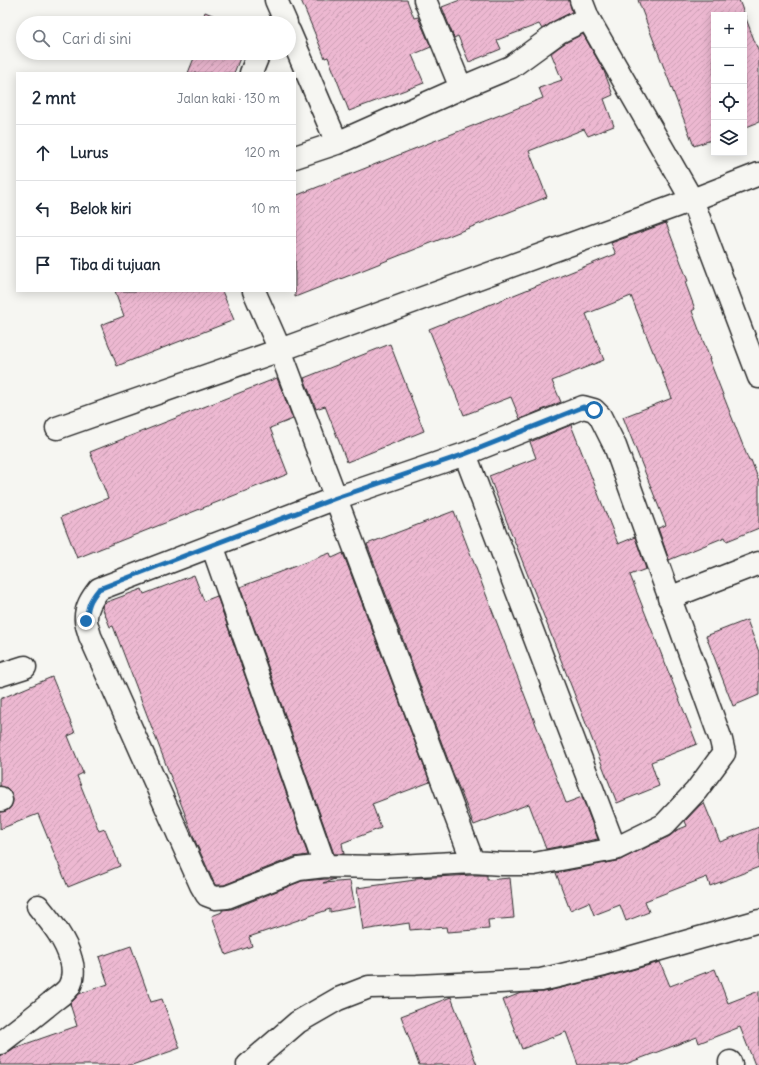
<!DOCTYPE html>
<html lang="id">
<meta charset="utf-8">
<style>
:root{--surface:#fff;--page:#f2f2f3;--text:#1f2937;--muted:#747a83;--line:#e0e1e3}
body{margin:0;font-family:Delius,sans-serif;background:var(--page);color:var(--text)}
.controls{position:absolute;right:12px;top:12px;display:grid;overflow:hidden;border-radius:0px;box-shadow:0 2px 10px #0003}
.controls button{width:36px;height:36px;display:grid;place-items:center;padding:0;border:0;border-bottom:1px solid var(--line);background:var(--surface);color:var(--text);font:20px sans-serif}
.stop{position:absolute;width:12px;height:12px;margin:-9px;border:3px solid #1f6fb2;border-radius:50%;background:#fff}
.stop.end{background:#1f6fb2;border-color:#fff;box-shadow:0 1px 4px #0008}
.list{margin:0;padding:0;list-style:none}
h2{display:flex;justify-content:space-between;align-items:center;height:52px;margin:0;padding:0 16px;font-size:17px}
h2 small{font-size:13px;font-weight:400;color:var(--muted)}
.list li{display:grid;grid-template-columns:26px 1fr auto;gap:12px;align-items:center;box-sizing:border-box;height:56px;padding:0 16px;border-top:1px solid var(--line)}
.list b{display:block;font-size:15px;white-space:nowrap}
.list em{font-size:13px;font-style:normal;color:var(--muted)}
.icon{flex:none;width:22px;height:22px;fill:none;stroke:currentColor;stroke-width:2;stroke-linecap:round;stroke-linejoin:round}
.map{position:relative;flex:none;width:759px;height:1065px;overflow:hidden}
.search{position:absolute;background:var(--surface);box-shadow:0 2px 10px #0003;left:16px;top:16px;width:280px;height:44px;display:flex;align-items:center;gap:10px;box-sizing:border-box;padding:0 14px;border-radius:22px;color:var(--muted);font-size:15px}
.panel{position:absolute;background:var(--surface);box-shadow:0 2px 10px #0003;left:16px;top:72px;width:280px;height:220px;border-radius:0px}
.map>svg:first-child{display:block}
.building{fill:url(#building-hatch);stroke:#2b2b2b}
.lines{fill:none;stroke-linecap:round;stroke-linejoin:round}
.minor-casing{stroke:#2b2b2b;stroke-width:25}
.minor{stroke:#f6f6f2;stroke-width:22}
.route{stroke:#1f6fb2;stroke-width:5}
</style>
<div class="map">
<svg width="759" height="1065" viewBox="0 0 759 1065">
<defs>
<pattern id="building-hatch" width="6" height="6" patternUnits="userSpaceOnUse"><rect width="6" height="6" fill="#edb8d1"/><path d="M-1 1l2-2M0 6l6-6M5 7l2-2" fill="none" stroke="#cb9eb4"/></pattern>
</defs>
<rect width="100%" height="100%" fill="#f6f6f2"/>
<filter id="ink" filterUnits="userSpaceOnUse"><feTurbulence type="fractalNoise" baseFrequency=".025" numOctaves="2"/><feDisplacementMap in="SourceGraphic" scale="8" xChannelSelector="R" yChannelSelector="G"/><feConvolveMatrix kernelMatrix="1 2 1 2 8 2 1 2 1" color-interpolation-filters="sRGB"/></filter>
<g filter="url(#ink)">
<path class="building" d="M301,0h106l7,18 4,-1 13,30 -19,8 12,28 -75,28 -21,-54 -3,1z
M460,0h109l3,12 -18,9 -12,8 -3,-5 -42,16 4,9 -32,13 -11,-26 -4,2 -12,-31z
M638,0h101l20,53v69l-15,6v-113h-30v124l-20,7z
M205,12l27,11h-31z
M583,34l21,37 9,24 -9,4 10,27 -26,10 -4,-7 -55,22 18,46 -252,100v-101l248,-98 -4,-10 23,-8 -11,-27 14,-10z
M196,53h49l-2,6 -3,-1 -6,15h-46z
M666,223l22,58 -3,1 10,27 -3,2 18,48h-1l40,102 2,-1 8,21v47l-32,13 -2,-4 -56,23 -11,-32 8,-3 -43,-108 49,-19 -18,-46h-1l-22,-56 -45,18 18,46 -52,21 9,21 -41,17 -9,-22 -47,18 -35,-86 187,-75 -5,-11z
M115,291h107l12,29 -117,46 -16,-41 23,-9z
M390,344l34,87 -77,31 -22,-56 -9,3 -12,-31z
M277,378l16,41 -23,9 18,46 -211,84 -16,-41 47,-19 -18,-46z
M571,425l47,119 17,-7 11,32 -16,6 67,169 -46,18 8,24 -42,17 -128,-327 47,-18 -6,-16z
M454,511l112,292 16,-6 16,42 -52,10 -17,-45 -55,21 -21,-52 -86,-229z
M330,553l2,5 11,-5 87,229 -58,22 9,24 -39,15 2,11h-10l-94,-267z
M194,575l10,26 13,-5 91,259 -14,2 -70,28h-9l-19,-42 -83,-217 -3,1 -8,-20 2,-4 38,-14 2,5z
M747,620l12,32v43l-26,11 -27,-70z
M52,677l23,56 -7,3 15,37 -6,3 22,55 6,-2 15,37 -52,21 -30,-73 -38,15v-17l6,-1 5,-4 2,-7 -2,-8 -4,-4 -7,-2v-87z
M704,803l16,39 39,-15v40l-49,19 -3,-9 -62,24 4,11 -23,9 -6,-16 -26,10 -5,-13 -19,8 -14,-37 64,-13 50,-24 7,-6 10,-4 -2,-5 15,-16z
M473,875h14v5l23,-2 4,40 -26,2 1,9 -42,3 -1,-5 -36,3 -1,-7 -46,7 -6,-42 58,-8v-2z
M326,879h9l-12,4 27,-2 5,26 -25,5v-3l-81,28 3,9 -26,9 -14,-39 10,-4v-2l10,-1 70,-28z
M131,946l20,56 11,-3 18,49 -48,17h-132v-10l7,-2 7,-5 63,-22 -7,-22 9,-10 29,-10 -9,-27z
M660,962l10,24 45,-17 13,34 31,-12v74h-4l-15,-38 -41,16 -2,-6 -74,28h-45l-12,-33 -44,17 -19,-49 18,-7 23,-1 63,-15z
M451,997l26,68h-58l-18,-49z"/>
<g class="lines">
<defs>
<path id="minor" d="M276,0l10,23
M425,0l36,88
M581,0l7,18 104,182 67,177
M289,31l48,112
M251,73l8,-20
M295,157l42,-14 124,-55 50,-21 48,-35 29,-14
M254,291l26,59 193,512
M583,407l11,3 6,6 15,30 106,294 3,13 -28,38 -32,34 -49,24 -81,15h-32l-29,-2 -93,5 -55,-1 -26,3 -72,28 -12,1 -8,-3 -6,-10 -111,-249c-1,-5 -4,-11 -4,-16 -1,-12 6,-22 13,-31l237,-91 129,-44z
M57,428l223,-78 412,-150 67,-26
M465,454l150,395
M212,545l113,321
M669,598l90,-35
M0,675l25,-8
M0,798l1,2
M0,1043c18,-14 35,-27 53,-42 5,-4 12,-8 16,-14 4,-7 5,-18 2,-27 -5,-20 -20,-38 -33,-54
M730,1062l1,3
M248,1065l50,-43 40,-23 31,-12 48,-1 124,-6 63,-15 155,-44"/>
</defs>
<use href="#minor" class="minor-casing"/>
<use href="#minor" class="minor"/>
</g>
</g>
<g class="lines" filter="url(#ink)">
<path class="route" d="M86,621c2,-15 3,-20 13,-32l113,-44 124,-47 129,-44 118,-47 11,3"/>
</g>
</svg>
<div class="controls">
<button>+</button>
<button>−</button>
<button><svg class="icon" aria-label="locate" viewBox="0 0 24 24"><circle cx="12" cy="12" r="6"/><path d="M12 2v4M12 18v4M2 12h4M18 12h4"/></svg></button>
<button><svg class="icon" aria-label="layers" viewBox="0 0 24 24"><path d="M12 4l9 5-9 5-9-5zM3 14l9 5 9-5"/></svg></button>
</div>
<div class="stop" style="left:594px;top:410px"></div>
<div class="stop end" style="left:86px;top:621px"></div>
<div class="search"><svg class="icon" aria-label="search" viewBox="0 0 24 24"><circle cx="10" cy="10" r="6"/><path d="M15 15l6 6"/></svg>Cari di sini</div>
<section class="panel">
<h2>2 mnt<small>Jalan kaki · 130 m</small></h2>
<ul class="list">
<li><svg class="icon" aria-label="ahead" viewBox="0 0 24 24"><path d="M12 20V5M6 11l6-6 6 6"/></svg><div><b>Lurus</b></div><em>120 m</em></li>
<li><svg class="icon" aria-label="left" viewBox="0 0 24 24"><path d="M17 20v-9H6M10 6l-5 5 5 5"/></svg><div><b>Belok kiri</b></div><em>10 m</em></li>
<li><svg class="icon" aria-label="arrive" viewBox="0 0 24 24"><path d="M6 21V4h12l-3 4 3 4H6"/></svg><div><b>Tiba di tujuan</b></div></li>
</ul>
</section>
</div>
